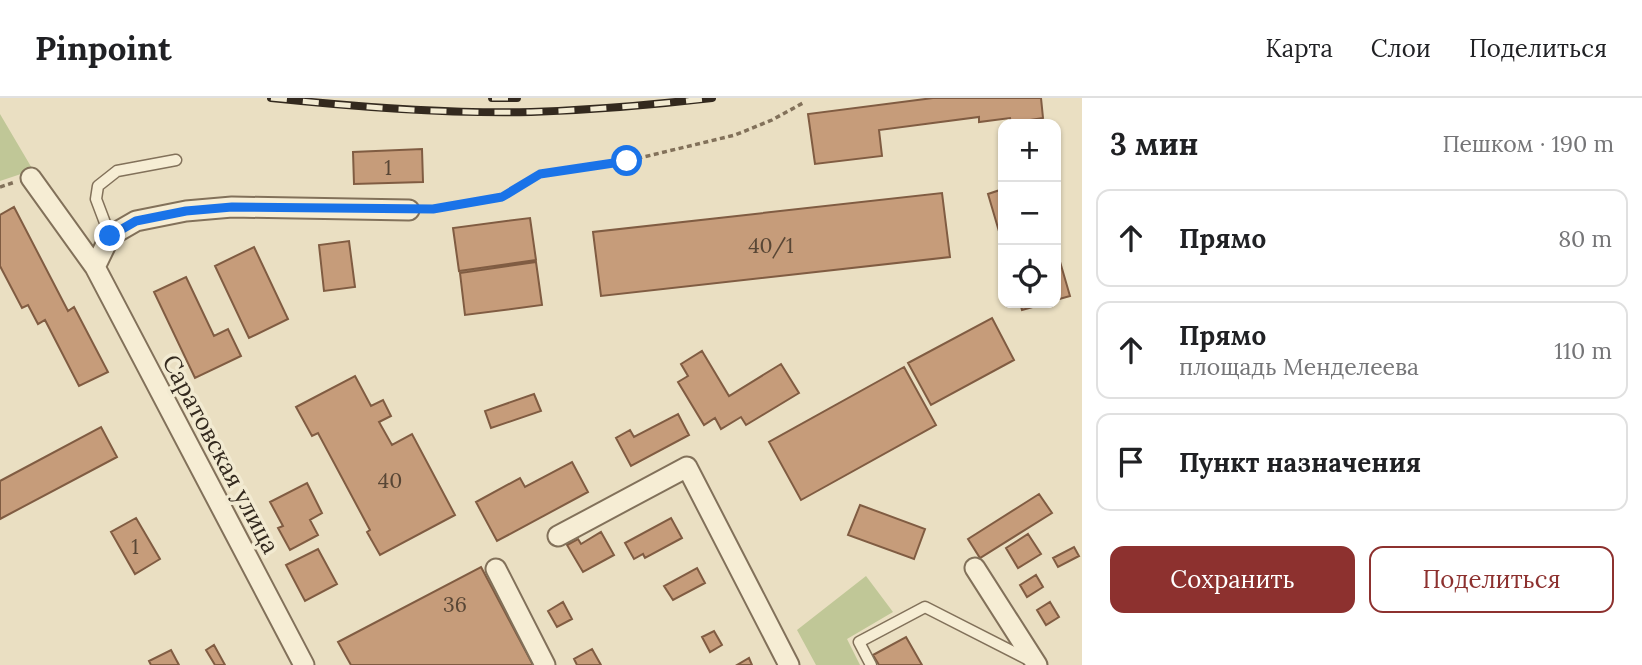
<!DOCTYPE html>
<html lang="ru">
<meta charset="utf-8">
<style>
:root{--surface:#fff;--page:#f2f2f2;--text:#202124;--muted:#757577;--line:#e0e0e0;--accent:#8d312f}
body{margin:0;font-family:Lora,serif;background:var(--page);color:var(--text)}
.controls{position:absolute;right:21px;top:21px;display:grid;overflow:hidden;border-radius:14px;box-shadow:0 2px 5px #0004}
.controls button{width:63px;height:63px;display:grid;place-items:center;padding:0;border:0;border-bottom:2px solid var(--line);background:var(--surface);color:var(--text);font:35px sans-serif}
.stop{position:absolute;width:21px;height:21px;margin:-16px;border:5px solid #1a73e8;border-radius:50%;background:#fff}
.stop.end{background:#1a73e8;border-color:#fff;box-shadow:0 2px 7px #0008}
.list{margin:0;padding:0;list-style:none}
h2{display:flex;justify-content:space-between;align-items:center;height:91px;margin:0;padding:0 28px;font-size:30px}
h2 small{font-size:23px;font-weight:400;color:var(--muted)}
.list li{display:grid;grid-template-columns:46px 1fr auto;gap:21px;align-items:center;box-sizing:border-box;height:98px;margin:0 14px 14px;padding:0 14px;border:2px solid var(--line);border-radius:14px}
.list b{display:block;font-size:26px;white-space:nowrap}
.list p{margin:0;font-size:23px;white-space:nowrap;color:var(--muted)}
.list em{font-size:23px;font-style:normal;color:var(--muted)}
.actions{display:flex;gap:14px;padding:21px 28px}
.actions a{flex:1;padding:16px 0;border:2px solid var(--accent);border-radius:14px;text-align:center;font-size:24px;color:var(--accent)}
.actions .main{background:var(--accent);color:#fff}
.icon{flex:none;width:38px;height:38px;fill:none;stroke:currentColor;stroke-width:2;stroke-linecap:round;stroke-linejoin:round}
.map{position:relative;flex:none;width:1082px;height:567px;overflow:hidden}
header{display:flex;align-items:center;gap:42px;box-sizing:border-box;height:98px;padding:0 35px;background:var(--surface);border-bottom:2px solid var(--line)}
header strong{font-size:33px}
nav{display:flex;gap:38px;margin-inline-start:auto;font-size:24px}
main{display:flex}
aside{flex:1;background:var(--surface)}
.map>svg:first-child{display:block}
.green{fill:#c0c797}
.building{fill:#c69c7a;stroke:#805c42;stroke-width:2}
.lines{fill:none;stroke-linecap:round;stroke-linejoin:round}
.lane-casing{stroke:#82715a;stroke-width:13}
.street-casing{stroke:#82715a;stroke-width:23}
.path{stroke:#82715a;stroke-width:3.5;stroke-dasharray:5 3.5;stroke-linecap:butt}
.lane{stroke:#f6edd4;stroke-width:10}
.street{stroke:#f6edd4;stroke-width:19}
.rail-casing{stroke:#33291e;stroke-width:8}
.rail{stroke:#f2ead1;stroke-width:5;stroke-dasharray:16;stroke-linecap:butt}
.route{stroke:#1a73e8;stroke-width:9}
.labels{text-anchor:middle;dominant-baseline:central;stroke-width:7;stroke-linejoin:round;paint-order:stroke}
.number-label{font-size:21px;fill:#584635}
.street-label{font-size:24px;fill:#33291e;stroke:#f2ead1}
</style>
<header>
<strong>Pinpoint</strong>
<nav><a>Карта</a><a>Слои</a><a>Поделиться</a></nav>
</header>
<main>
<div class="map">
<svg width="1082" height="567" viewBox="0 0 1082 567">
<rect width="100%" height="100%" fill="#eadfc2"/>
<path class="green" d="M0,16l33,56 -33,11z
M866,478l27,36 -46,27 13,26h-44l-19,-35z"/>
<path class="building" d="M933,0h108l2,20 -32,5 -1,-5 -31,4v-5l-100,13 3,26 -67,8 -7,-50z
M422,51l1,33 -69,2 -1,-32z
M1003,91v56l-15,-51z
M942,95l8,64 -349,39 -8,-64z
M14,109l54,104 6,-4 34,65 -29,14 -34,-66 -7,4 -10,-19 -6,3 -22,-42v-51z
M530,120l6,42 -77,11 -6,-43z
M349,143l6,46 -31,4 -5,-46z
M254,149l34,72 -39,19 -34,-72z
M1056,150l14,48 -14,4z
M536,164l6,43 -77,10 -5,-42z
M186,179l28,59 14,-7 13,27 -46,22 -41,-86z
M1020,205h27l-25,7z
M992,220l22,42 -83,45 -23,-42z
M702,253l27,45 52,-32 18,29 -53,32 -5,-8 -20,12 -6,-11 -11,7 -26,-43 10,-6 -7,-12z
M904,269l32,58 -135,75 -32,-58z
M355,278l16,30 12,-6 8,16 -12,6 13,23 20,-11 43,81 -75,40 -13,-23 3,-2 -52,-97 -6,3 -16,-29z
M534,296l7,17 -50,17 -6,-17z
M678,316l11,21 -58,31 -15,-28 14,-8 4,7z
M101,329l16,30 -117,62v-38z
M572,364l16,30 -91,49 -21,-39 44,-24 5,9z
M307,385l15,30 -12,7 8,15 -28,15 -12,-22 5,-2 -13,-24z
M1039,396l13,19 -72,45 -12,-19z
M860,407l65,24 -11,30 -66,-24z
M136,420l24,41 -25,15 -24,-42z
M671,420l11,20 -37,20 -2,-4 -9,5 -9,-16z
M601,434l13,23 -31,17 -16,-27 11,-6 3,5z
M1028,436l13,20 -23,14 -12,-20z
M1074,449l5,9 -21,11 -5,-9z
M318,451l19,35 -32,17 -19,-36z
M481,469l52,98h-182l-13,-23z
M697,470l8,15 -32,17 -9,-14z
M1036,477l7,12 -16,10 -7,-12z
M563,504l9,17 -15,8 -9,-16z
M1050,504l9,15 -13,8 -9,-15z
M714,533l8,14 -12,7 -8,-15z
M906,539l16,28h-43l-6,-10z
M214,547l11,20h-10l-9,-15z
M592,551l9,16h-24l-3,-6z
M171,552l8,15h-28l-2,-4z
M749,560l3,7h-15z"/>
<g class="lines">
<defs>
<path id="lane" d="M110,138l-14,-37 2,-13 19,-15 59,-11
M871,567l-12,-23 66,-35 104,53"/>
<path id="street" d="M31,80l64,89 15,-31 26,-15 50,-10 46,-4 177,3
M95,169l209,398
M558,438l129,-69 102,198
M975,470l62,97
M496,471l49,96"/>
</defs>
<use href="#lane" class="lane-casing"/>
<use href="#street" class="street-casing"/>
<path class="path" d="M0,89l15,-5
M425,111l77,-12 37,-23 88,-13 108,-26 37,-15 31,-17"/>
<use href="#lane" class="lane"/>
<use href="#street" class="street"/>
<defs>
<path id="rail" d="M271,0c86,9 173,16 260,14 61,-2 121,-7 181,-14
M492,0h25"/>
</defs>
<use href="#rail" class="rail-casing"/>
<use href="#rail" class="rail"/>
</g>
<g class="lines">
<path class="route" d="M110,138l26,-15 50,-10 46,-4 201,2 69,-12 38,-23 87,-13"/>
</g>
<g class="labels">
<g class="number-label">
<text x="388" y="69">1</text>
<text x="771" y="147">40/1</text>
<text x="390" y="382">40</text>
<text x="135" y="448">1</text>
<text x="455" y="506">36</text>
</g>
<g class="street-label">
<text transform="translate(221 356) rotate(62)">Саратовская улица</text>
</g>
</g>
</svg>
<div class="controls">
<button>+</button>
<button>−</button>
<button><svg class="icon" aria-label="locate" viewBox="0 0 24 24"><circle cx="12" cy="12" r="6"/><path d="M12 2v4M12 18v4M2 12h4M18 12h4"/></svg></button>
</div>
<div class="stop" style="left:627px;top:63px"></div>
<div class="stop end" style="left:110px;top:138px"></div>
</div>
<aside>
<h2>3 мин<small>Пешком · 190 m</small></h2>
<ul class="list">
<li><svg class="icon" aria-label="ahead" viewBox="0 0 24 24"><path d="M12 20V5M6 11l6-6 6 6"/></svg><div><b>Прямо</b></div><em>80 m</em></li>
<li><svg class="icon" aria-label="ahead" viewBox="0 0 24 24"><path d="M12 20V5M6 11l6-6 6 6"/></svg><div><b>Прямо</b><p>площадь Менделеева</p></div><em>110 m</em></li>
<li><svg class="icon" aria-label="arrive" viewBox="0 0 24 24"><path d="M6 21V4h12l-3 4 3 4H6"/></svg><div><b>Пункт назначения</b></div></li>
</ul>
<div class="actions"><a class="main">Сохранить</a><a>Поделиться</a></div>
</aside>
</main>
